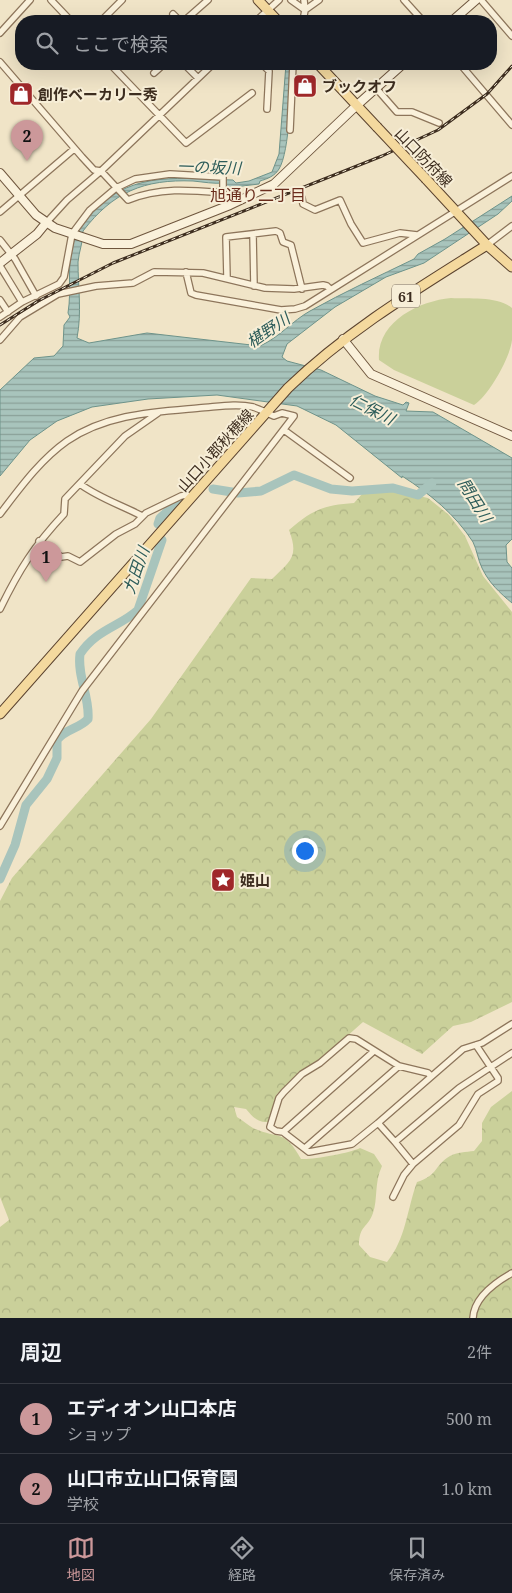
<!DOCTYPE html>
<html lang="ja">
<meta charset="utf-8">
<style>
:root{--surface:#171b24;--page:#20242c;--text:#f1f3f6;--muted:#9ea1a6;--line:#363941;--accent:#cc989a}
body{margin:0;font-family:"Noto Serif","Noto Sans JP",serif;background:var(--page);color:var(--text)}
.you{position:absolute;left:304px;top:850px;width:18px;height:18px;margin:-12px;border:4px solid #fff;border-radius:50%;background:#1a73e8;box-shadow:0 0 0 8px #1a73e833}
.badge{display:grid;place-items:center;width:32px;height:32px;border-radius:50%;background:var(--accent);color:#111;font-size:16px;font-weight:700}
.pin{position:absolute;translate:-50% -41px;filter:drop-shadow(0 1px 2px #0008)}
.pin::after{content:'';position:absolute;top:26px;width:18px;height:15px;background:inherit;clip-path:polygon(0 0,100% 0,50% 100%)}
.list{margin:0;padding:0;list-style:none}
h2{display:flex;justify-content:space-between;align-items:center;height:65px;margin:0;padding:0 20px;font-size:21px}
h2 small{font-size:16px;font-weight:400;color:var(--muted)}
.list li{display:grid;grid-template-columns:32px 1fr auto;gap:15px;align-items:center;box-sizing:border-box;height:70px;padding:0 20px;border-top:1px solid var(--line)}
.list b{display:block;font-size:19px;white-space:nowrap}
.list p{margin:0;font-size:16px;white-space:nowrap;color:var(--muted)}
.list em{font-size:16px;font-style:normal;color:var(--muted)}
.icon{flex:none;width:28px;height:28px;fill:none;stroke:currentColor;stroke-width:2;stroke-linecap:round;stroke-linejoin:round}
.map{position:relative;flex:none;width:512px;height:1318px;overflow:hidden}
.search{position:absolute;background:var(--surface);box-shadow:0 5px 20px #0002;left:15px;right:15px;top:15px;height:55px;display:flex;align-items:center;gap:12px;box-sizing:border-box;padding:0 18px;border-radius:20px;color:var(--muted);font-size:19px}
.sheet{height:205px;background:var(--surface)}
nav{display:flex;justify-content:space-around;align-items:center;box-sizing:border-box;height:70px;border-top:1px solid var(--line);background:var(--surface);font-size:14px;color:var(--muted)}
nav a{display:grid;justify-items:center;gap:2px}
nav .on{color:var(--accent)}
.map>svg:first-child{display:block}
.forest{fill:url(#forest-crowns)}
.green{fill:#cad09a}
.water{fill:url(#water-rules);stroke:#6e938a}
.lines{fill:none;stroke-linecap:round;stroke-linejoin:round}
.river{stroke:#a8c4bc;stroke-width:9}
.street-casing{stroke:#8d755b;stroke-width:8}
.secondary-casing{stroke:#6f563e;stroke-width:10}
.primary-casing{stroke:#5b432f;stroke-width:11}
.street{stroke:#faf1db;stroke-width:5.5}
.secondary{stroke:#faf1db;stroke-width:8}
.primary{stroke:#f4d99e;stroke-width:9}
.rail-casing{stroke:#3d2d1f;stroke-width:3}
.rail{stroke:#f7eed7;stroke-width:1;stroke-dasharray:4;stroke-linecap:butt}
.primary-bridge-casing{stroke:#5b432f;stroke-width:11;stroke-linecap:butt}
.primary-bridge{stroke:#f4d99e;stroke-width:9}
.labels{text-anchor:middle;dominant-baseline:central;stroke-width:4;stroke-linejoin:round;paint-order:stroke}
.shield{fill:#f7eed7;stroke:#756756;stroke-width:1}
.shield-label{font-size:14px;font-weight:bold;fill:#3d2d1f}
.poi-label{font-size:15px;font-weight:bold;fill:#3d2d1f;stroke:#f7eed7;text-anchor:start}
.street-label{font-size:15px;fill:#3d2d1f;stroke:#f7eed7}
.water-label{font-size:16px;font-style:italic;fill:#2e5d5a;stroke:#f7eed7}
.neighbourhood-label{font-size:16px;fill:#6b2d1d;stroke:#f7eed7}
</style>
<div class="map">
<svg width="512" height="1318" viewBox="0 0 512 1318">
<defs>
<pattern id="forest-crowns" width="20" height="18" patternUnits="userSpaceOnUse" patternTransform="scale(1.25)"><rect width="20" height="18" fill="#cad09a"/><path d="M2 6a3 3 0 1 1 6 0M12 15a3 3 0 1 1 6 0" fill="none" stroke="#aeb384"/></pattern>
<pattern id="water-rules" width="6" height="5" patternUnits="userSpaceOnUse" patternTransform="scale(1.25)"><rect width="6" height="5" fill="#a8c4bc"/><path d="M0 2.5h6" fill="none" stroke="#8aa098"/></pattern>
</defs>
<rect width="100%" height="100%" fill="#f0e4c7"/>
<path class="forest" d="M391,490l37,8 21,17 16,21 18,40 29,36v390l-41,20 -18,4 -31,28 -59,-32 -44,39 -18,10 -24,23 -9,28c-11,1 -16,-6 -22,-13l-12,-2 3,10c5,3 11,8 16,11 26,12 31,0 48,31 11,1 49,-6 59,-11l14,6 8,12c-8,17 -4,33 -9,47 -5,15 -14,12 -14,32l11,12 17,5c19,-23 20,-53 30,-80 22,-7 17,-17 33,-26 7,-4 16,-4 24,-5l8,-10v-18l9,-16 21,-16v227h-512v-91l9,-7 -9,-23v-296l12,-23 139,-159 100,-141 21,1c19,-19 27,-22 17,-49 23,-20 35,-25 65,-27l8,-9z"/>
<path class="green" d="M451,298c18,1 47,-2 61,10 0,11 0,22 0,32 -2,18 -23,55 -38,65l-80,-35 -15,-10c-3,-38 40,-59 72,-62z"/>
<path class="water" d="M286,64h5c0,23 -1,87 -12,105 -4,7 -12,10 -19,12l-1,3 -33,4 -2,-5c-11,1 -20,-1 -31,-2 -49,-2 -80,11 -110,50 0,12 -4,20 -5,31 0,26 4,50 -1,76l12,5 58,-10 113,13c20,-9 32,-25 50,-35 34,-19 69,-35 104,-52l4,-5 27,-15 67,-43v5l-14,13 -74,49 -38,14 -51,30 -48,37 -5,13 5,4 34,9 54,26 28,9 3,-3 3,1 -3,8 27,1 79,46v81l-6,6 1,17 5,6v35c-12,-10 -23,-20 -30,-35 -4,-8 -5,-18 -9,-26 -18,-28 -43,-48 -71,-66v2l-66,-53 -39,-19 -80,-11 -69,4 -56,8 -35,14 -27,19 -30,36v-86l34,-32 20,-2 9,-10 1,-21 6,-8 -2,-4c4,-24 -2,-48 6,-72 4,-13 13,-22 22,-32 38,-39 87,-30 137,-29l3,3 13,-2 23,-9 7,-18z"/>
<g class="lines">
<path class="river" d="M213,489l25,4 23,-2 33,-16 37,14 21,2 41,-3 25,7 14,-12
M158,524l2,-6 18,-16
M0,879l15,-34 11,-40 21,-26 10,-21v-18c8,-11 22,-11 31,-21 2,-22 -11,-42 -8,-65 17,-25 39,-27 58,-44l24,-70"/>
<defs>
<path id="street" d="M51,0l20,21
M291,0l14,10
M404,0l19,21
M481,0l31,36
M305,10l14,-10
M173,14l7,7
M101,21l21,-21
M184,21l24,-21
M256,21l23,-21
M303,21l2,-11 -1,-10
M0,33l30,-33
M0,62l82,95 12,13 7,1 27,29c32,-13 62,-10 95,-7
M110,64l76,79 66,-50
M184,64l14,14
M262,64l7,7 -2,38
M460,64l52,61
M154,73l10,-9
M376,88l21,24h15l27,11
M290,130l3,-66
M302,198l1,6 12,6 25,-10 11,24 12,19 37,-10 17,2
M0,212l74,-63
M46,223l21,-23 34,-29 112,-107
M253,235l1,51
M0,240l15,19 21,37
M487,245l25,-19
M0,266l22,36
M186,272l5,21 5,2 85,15 14,-1 10,-3 207,-130
M227,277l-1,-40 50,-6 4,2 3,9 8,3 11,44
M0,300l8,12
M0,317l22,-15 37,-18 5,-7 8,-43 18,-24 26,-22 19,-9 35,-5 53,3v16l7,12
M0,340l20,-23 38,-23 38,-8 37,-3 21,-11 49,1 62,15 29,1 29,-4 4,1 3,3
M284,430l66,48
M80,484c19,14 41,21 62,32
M0,514c20,-26 40,-54 67,-73 39,-27 87,-29 132,-33 17,-1 37,-5 54,-1 7,2 14,6 21,9l8,-3 12,3 -212,275 -82,135
M39,541l22,16 7,-1 12,6 36,-28 19,-10 11,-11 35,-17 6,-1 4,3
M0,609c19,-39 34,-63 64,-95l1,-15 60,-63 33,-23
M512,1024l-30,19 -19,6 -85,74 17,19 64,-54 53,-35
M378,1123l-26,21 -43,8 -26,-20 -7,-1 -6,-4 9,-29 5,-6 18,-18 18,-11 29,-25 7,1 43,27 29,7 3,3
M283,1132l91,-81
M395,1142l18,22
M305,1148l94,-82
M393,1197l11,-22 9,-11 46,-39 19,-31 20,-13v-3l-22,-33
M473,1318c1,-21 23,-36 39,-45"/>
<path id="secondary" d="M452,21l24,-21
M0,173l36,42 19,13 48,16h28l99,-39 44,-21 82,-78 47,-42
M0,263l37,-29 9,-11
M343,339l28,35 141,62"/>
<path id="primary" d="M258,0l20,21
M318,64l59,63
M426,179l61,66 25,22
M0,714l288,-326c60,-58 129,-99 199,-143"/>
</defs>
<use href="#street" class="street-casing"/>
<use href="#secondary" class="secondary-casing"/>
<use href="#primary" class="primary-casing"/>
<use href="#street" class="street"/>
<use href="#secondary" class="secondary"/>
<use href="#primary" class="primary"/>
<defs>
<path id="rail" d="M0,325l38,-24 75,-38 269,-107 56,-26 49,-36 25,-28"/>
</defs>
<use href="#rail" class="rail-casing"/>
<use href="#rail" class="rail"/>
<defs>
<path id="primary-bridge" d="M377,127l49,52"/>
</defs>
<use href="#primary-bridge" class="primary-bridge-casing"/>
<use href="#primary-bridge" class="primary-bridge"/>
</g>
<defs>
<symbol id="shop-square" viewBox="-11 -11 22 22"><rect x="-9" y="-9" width="18" height="18" rx="4" fill="#9f282a" stroke="#f7eed7"/><path d="M-5-2.5h2.3a2.7 3.5 0 0 1 5.4 0H5L5.5 6h-11ZM-1.5-2.5h3a1.5 2.3 0 0 0-3 0Z" fill="#fff"/></symbol>
<symbol id="sight-square" viewBox="-11 -11 22 22"><rect x="-9" y="-9" width="18" height="18" rx="4" fill="#9f282a" stroke="#f7eed7"/><path d="M0-6L1.8-2.2L6-1.7L2.9 1.2L3.7 5.4L0 3.3L-3.7 5.4L-2.9 1.2L-6-1.7L-1.8-2.2Z" fill="#fff"/></symbol>
</defs>
<g fill-rule="evenodd">
<use href="#shop-square" x="291" y="72" width="28" height="28"/>
<use href="#shop-square" x="7" y="80" width="28" height="28"/>
<use href="#sight-square" x="209" y="866" width="28" height="28"/>
</g>
<g class="labels">
<rect class="shield" x="392" y="284.5" width="28" height="23" rx="4"/>
<g class="shield-label">
<text x="406" y="296">61</text>
</g>
<g class="poi-label">
<text x="322" y="86">ブックオフ</text>
<text x="38" y="94">創作ベーカリー秀</text>
<text x="240" y="880">姫山</text>
</g>
<g class="street-label">
<text transform="translate(424 157) rotate(46)">山口防府線</text>
<text transform="translate(215 450) rotate(-48)">山口小郡秋穂線</text>
</g>
<g class="water-label">
<text transform="translate(209 167) rotate(2)">一の坂川</text>
<text transform="translate(268 330) rotate(-34)">椹野川</text>
<text transform="translate(372 409) rotate(27)">仁保川</text>
<text transform="translate(475 500) rotate(58)">問田川</text>
<text transform="translate(136 570) rotate(-71)">九田川</text>
</g>
<g class="neighbourhood-label">
<text x="258" y="195">旭通り二丁目</text>
</g>
</g>
</svg>
<div class="you"></div>
<div class="pin badge" style="left:46px;top:582px">1</div>
<div class="pin badge" style="left:27px;top:161px">2</div>
<div class="search"><svg class="icon" aria-label="search" viewBox="0 0 24 24"><circle cx="10" cy="10" r="6"/><path d="M15 15l6 6"/></svg>ここで検索</div>
</div>
<section class="sheet">
<h2>周辺<small>2件</small></h2>
<ul class="list">
<li><span class="badge">1</span><div><b>エディオン山口本店</b><p>ショップ</p></div><em>500 m</em></li>
<li><span class="badge">2</span><div><b>山口市立山口保育園</b><p>学校</p></div><em>1.0 km</em></li>
</ul>
</section>
<nav>
<a class="on"><svg class="icon" aria-label="map" viewBox="0 0 24 24"><path d="M3 6l6-2 6 2 6-2v14l-6 2-6-2-6 2zM9 4v14M15 6v14"/></svg>地図</a>
<a><svg class="icon" aria-label="directions" viewBox="0 0 24 24"><path d="M12 3l9 9-9 9-9-9zM9 14v-3h6M13 9l2 2-2 2"/></svg>経路</a>
<a><svg class="icon" aria-label="saved" viewBox="0 0 24 24"><path d="M7 4h10v16l-5-4-5 4z"/></svg>保存済み</a>
</nav>
